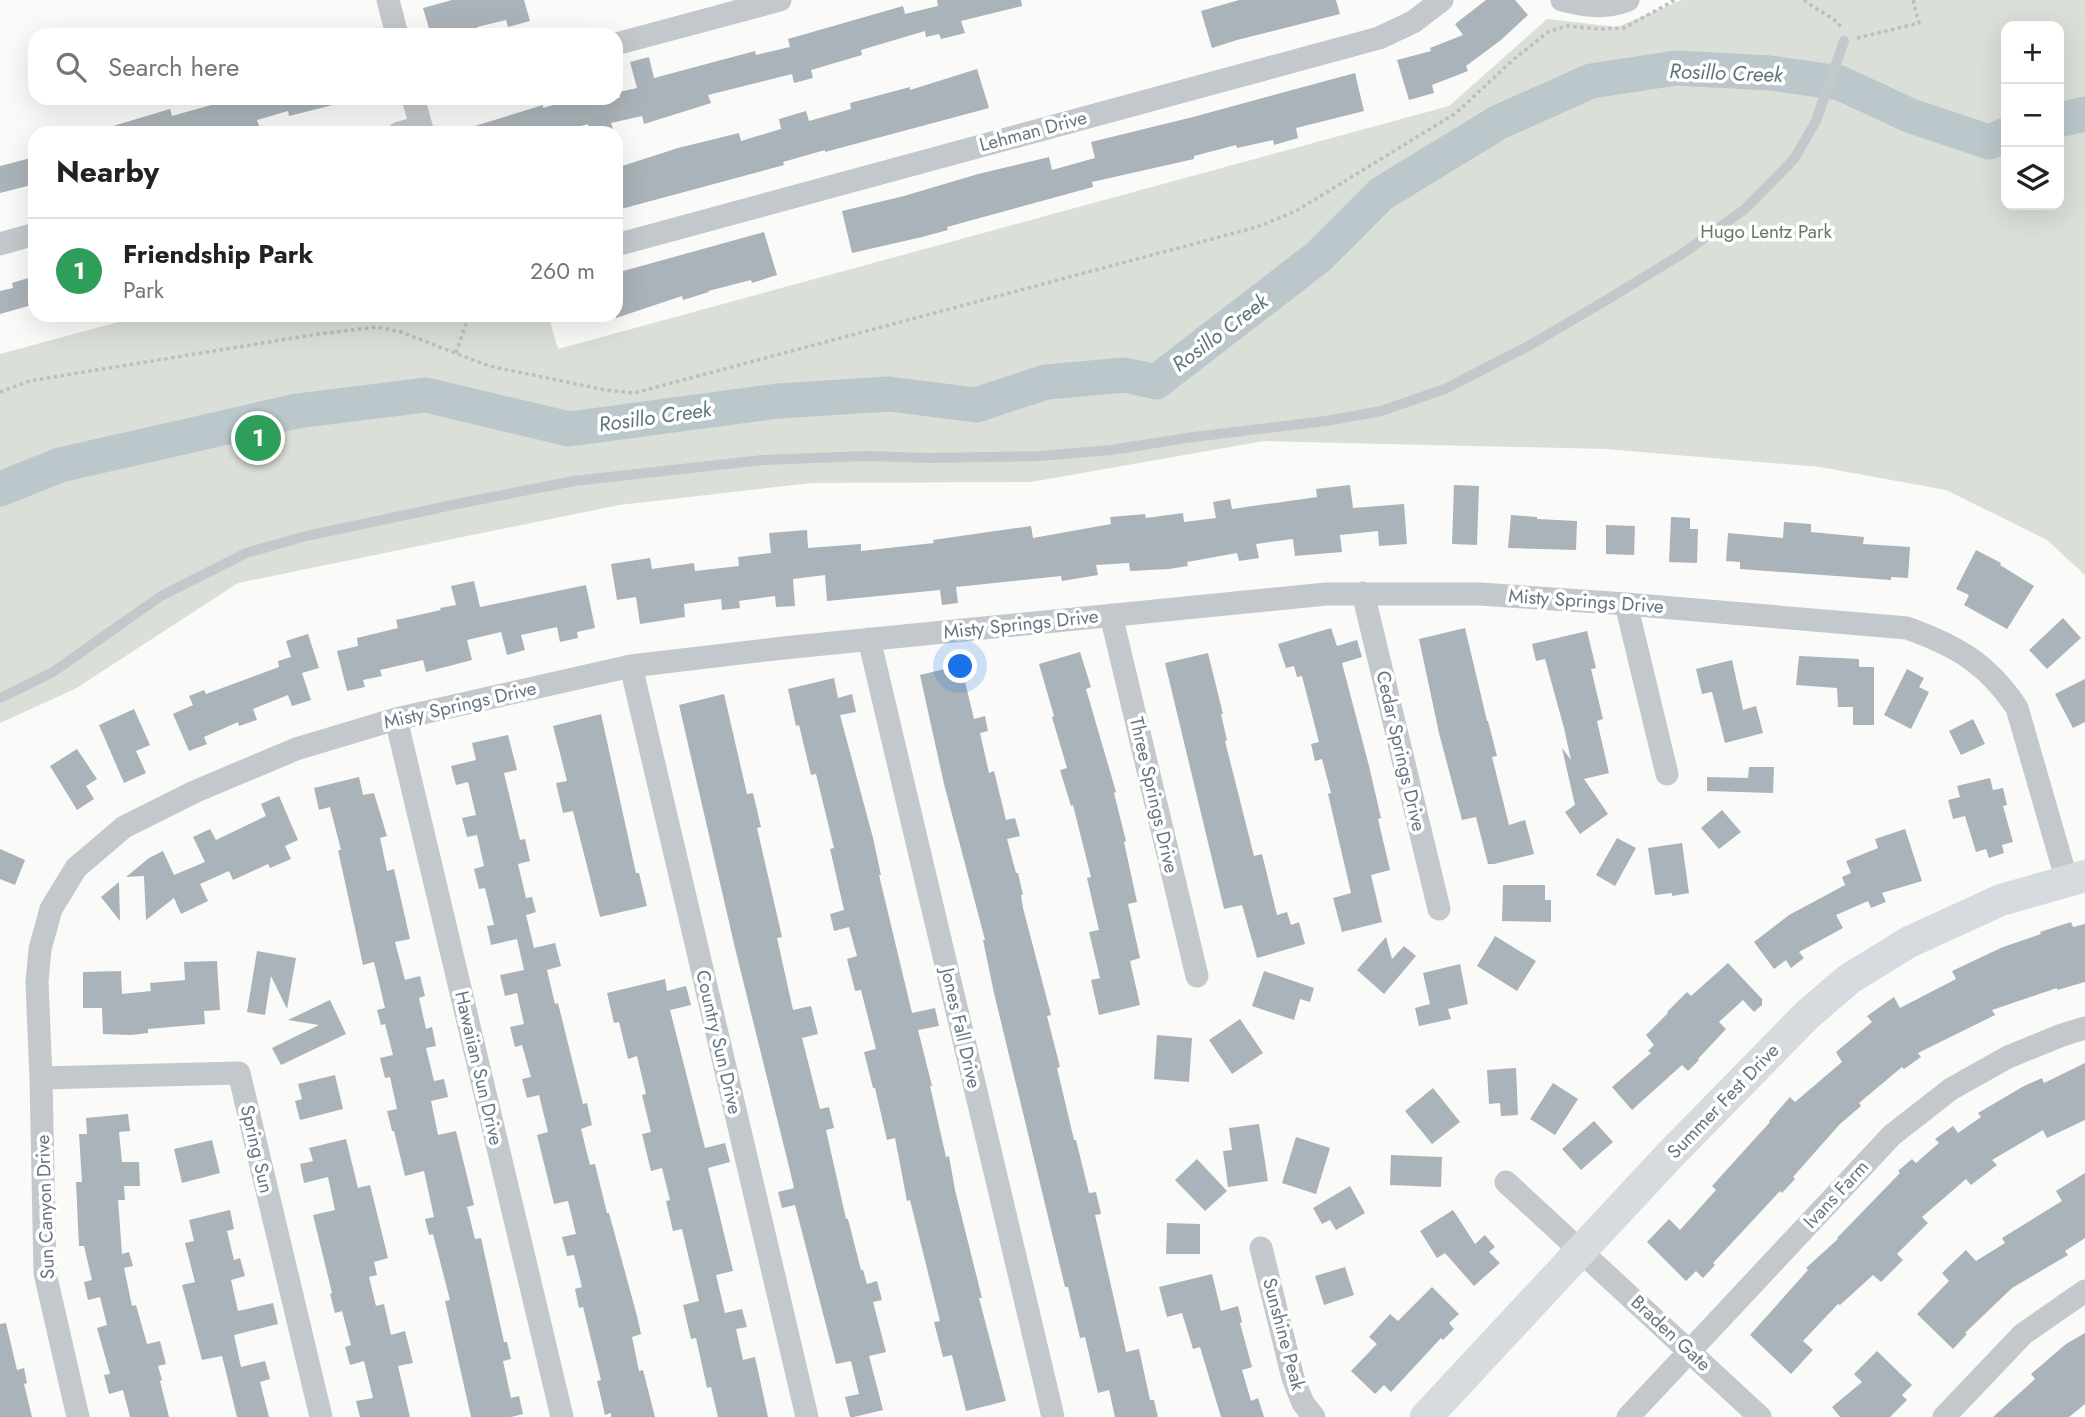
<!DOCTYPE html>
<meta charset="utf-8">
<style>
:root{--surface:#fff;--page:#f6f6f6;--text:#222;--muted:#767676;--line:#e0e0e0;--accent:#e4572e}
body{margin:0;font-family:Jost,sans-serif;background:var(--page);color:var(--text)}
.controls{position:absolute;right:21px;top:21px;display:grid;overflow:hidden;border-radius:14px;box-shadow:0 7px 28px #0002}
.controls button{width:63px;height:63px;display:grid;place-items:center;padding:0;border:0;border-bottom:2px solid var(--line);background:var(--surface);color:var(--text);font:35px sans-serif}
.you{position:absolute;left:961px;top:667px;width:24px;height:24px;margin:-18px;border:5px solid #fff;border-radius:50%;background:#1a73e8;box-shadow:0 0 0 10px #1a73e833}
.badge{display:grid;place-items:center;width:46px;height:46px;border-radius:50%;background:var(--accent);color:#fff;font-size:23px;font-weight:700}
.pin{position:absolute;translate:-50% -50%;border:4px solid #fff;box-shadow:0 2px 7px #0006}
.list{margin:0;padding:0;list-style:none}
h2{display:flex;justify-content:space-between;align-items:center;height:91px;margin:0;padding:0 28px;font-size:30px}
h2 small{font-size:23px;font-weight:400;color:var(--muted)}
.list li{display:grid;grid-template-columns:46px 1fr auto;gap:21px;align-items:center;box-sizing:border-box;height:105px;padding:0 28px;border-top:2px solid var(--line)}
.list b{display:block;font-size:26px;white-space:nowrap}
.list p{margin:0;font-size:23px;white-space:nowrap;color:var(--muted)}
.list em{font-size:23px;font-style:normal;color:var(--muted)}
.icon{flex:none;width:38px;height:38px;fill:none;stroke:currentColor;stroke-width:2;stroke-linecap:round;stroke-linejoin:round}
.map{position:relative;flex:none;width:2085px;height:1417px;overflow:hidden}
.search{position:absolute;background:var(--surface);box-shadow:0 7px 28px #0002;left:28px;top:28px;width:595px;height:77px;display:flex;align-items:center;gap:18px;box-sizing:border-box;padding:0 24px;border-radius:21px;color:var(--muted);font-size:26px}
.panel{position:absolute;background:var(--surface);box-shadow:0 7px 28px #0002;left:28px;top:126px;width:595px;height:196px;border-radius:21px}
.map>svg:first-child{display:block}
.green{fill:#dadfd7;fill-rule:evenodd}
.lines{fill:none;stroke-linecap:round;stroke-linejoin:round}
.river{stroke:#bbc7cb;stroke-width:35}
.building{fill:#aab3b9}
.path{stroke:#bbbfc2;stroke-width:3.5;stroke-dasharray:3.5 3.5;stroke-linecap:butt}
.lane{stroke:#c3c8cc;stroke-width:10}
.street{stroke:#c3c8cc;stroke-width:23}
.secondary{stroke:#d6dbdf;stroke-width:32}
.labels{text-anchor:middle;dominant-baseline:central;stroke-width:7;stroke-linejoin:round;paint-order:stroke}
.street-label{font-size:19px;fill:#657683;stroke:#fff}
.park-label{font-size:19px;fill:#687a64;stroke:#fff}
.water-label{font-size:21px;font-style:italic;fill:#60757c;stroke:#fff}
</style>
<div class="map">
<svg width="2085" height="1417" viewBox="0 0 2085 1417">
<rect width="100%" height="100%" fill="#fafaf8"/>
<path class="green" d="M1682,0h403v575l-38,-35 -101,-50 -126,-23 -215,-18 -341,-8 -233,41 -220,1 -192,22 -381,78 -163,106 -75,34v-369l144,-39h404l10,34 891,-243 98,-87 70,8zM2006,26h53v179h-53z"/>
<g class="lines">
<path class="river" d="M2059,120l26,-6
M0,489l60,-24 237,-54 129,-16 143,34 209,-28 111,-7 87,11 70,-23 79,-7 31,7 162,-125 63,-63 118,-72 92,-41 85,-13 94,5 70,10 71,33 78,26 17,-7"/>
</g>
<path class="building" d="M452,0h72l6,21 -22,6 -2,-7 -29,7 2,8h-48l-8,-27z
M937,0h84l1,6 -61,15 4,12 -24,6 -2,-5 -13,3 -1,-6 -64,19 1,5 -51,15 2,8 -19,5 -2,-9 -84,21 3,8 -67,21 -2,-8 -31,7 2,6 -13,4h-10l-2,-9 -31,9h-91l-1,-4 78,-24v3l34,-10h43l-1,-6 18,-4 -7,-26 19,-5 5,21 101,-27 1,4 34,-8 -2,-8 115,-33 2,8 33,-8z
M1239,0h97l4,14 -103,26 -25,8 -11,-37z
M1486,0h29l13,15 -27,25 -35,26 2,5 -36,14 2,8 -25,7 -12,-40 34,-9 -1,-3 33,-13 -8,-11z
M977,69l12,39 -164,44v-2l-42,12 1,3 -163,44 -5,-17v-24l62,-20 61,-15 2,8 40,-12 -2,-10 27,-8 3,10 42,-12 -1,-6 60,-16v3z
M1355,73l9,38 -68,17 2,10 -24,7 -1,-5 -36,8 -1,-3 -42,11v3l-102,23 1,5 -146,40 1,3 -26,7 -70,16 -10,-42 62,-15 74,-22 71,-17 3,13 43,-12 -4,-16 102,-25z
M236,98h101v6l-48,12 -1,-5 -31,9 2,6 -19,5v-3l-16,5h-120l-1,-4 67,-20 2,7z
M35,157v27l-35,9v-27z
M764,232l13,43 -25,8 -1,-3 -43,11 1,1 -26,8 -1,-4 -66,22v-45z
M35,276v28l-35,10v-23l13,-3 -1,-5z
M1350,485l3,23 51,-4 3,40 -28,2 -1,-15 -38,4 2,17 -47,4 -2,-17 -37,5 3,14 -20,3 -2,-8 -50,9 1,4 -19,3 -39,2 -1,-8 -33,2 2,10 -36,6 -1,-5 -105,11 2,16 -16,2 -2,-15 -113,11 -2,-26 -32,4 2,27 -19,1 -1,-11 -36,5 1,7 -18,2 -1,-11 -37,5 1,13 -45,7 -4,-27 -19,3 -6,-36 39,-6 2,11 42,-6 1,8 44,-5 -1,-9 33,-4 -2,-20 38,-3 1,18 53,-4v7l73,-8 -1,-3 98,-14 2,12 78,-14 -1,-7 35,-3 1,4 37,-5 1,9 32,-4 -3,-16 17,-3 2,10 85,-12 -1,-8z
M1454,485l25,1 -2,59 -25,-1z
M1511,515l26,2v2l40,2 -1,29 -68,-2z
M1671,517l19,1v11h8l-1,34 -28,-1z
M1784,522l27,2v8l53,5 -1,7 47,3 -2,31 -17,-1v3l-151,-11v-7l-14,-1 2,-28 55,5z
M1606,525l29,1 -1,29 -28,-1z
M1976,550l25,13 -1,2 34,21 -27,43 -43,-24 5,-10 -13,-6z
M474,581l6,26 106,-22 9,43 -18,4 1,6 -18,4 -3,-15 -36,8 4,15 -18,5 -6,-23 -34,8 5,20 -46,12 -3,-12 -43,10 2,6 -19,4 2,7 -18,4 -10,-40 21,-5 -1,-8 41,-10 -2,-8 45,-10 -1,-2 16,-3 -5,-19z
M2063,618l18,20 -34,31 -18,-19z
M1331,628l6,18 20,-6 5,17 -20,6 27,103 12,52 -3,1 12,51 -19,5 11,47 -40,10 -9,-34 18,-5 -23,-99 3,-1 -9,-34 -7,2 -4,-17 8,-2 -17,-66 -5,1 -3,-11 -8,2 -8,-24z
M1465,628l22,93h1l9,35 -5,1 17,68 16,-5 9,34 -40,10h-6l-12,-47 -14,3 -23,-87 -20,-94z
M1587,631l9,37 -5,1 12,50 -6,2 12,52 -25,6 24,35 -28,20 -15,-22 10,-7 -13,-57 9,12 -7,-32 -19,-69 -9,2 -4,-17z
M308,634l11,34 -17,5 9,27 -19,6 -4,-11 -35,14 4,11 -18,6 -1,-4 -34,15 3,7 -18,7 -16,-37 20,-9 -4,-9 15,-6 2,4 73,-27 -1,-6 13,-4 -5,-16z
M1080,652l11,35 -5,2 30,103 -2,1 12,48 -2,1 13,60 -9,2 12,54 -10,3 10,44 -41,10 -8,-35 9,-2 -11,-46 10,-2 -12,-52 4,-1 -18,-72 -2,1 -11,-36 7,-2 -15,-51 2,-1 -15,-52z
M1208,653l15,61h-2l6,26 -2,1 29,115 8,-2 15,61 10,-3 4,13 8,-3 6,22 -48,14 -15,-53 -18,4 -59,-246z
M1799,656l60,3v8h15v58h-21v-18h-15l-1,-19 -41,-3z
M1732,660l11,50 13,-4 7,27 -38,10 -13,-51 -10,2 -6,-25z
M961,665l13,54 11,-3 3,15 -8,2 9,40 5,-2 12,49 9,-2 5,18 -13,3 9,34h2l5,22h-2l2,13 28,107 -4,1 13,51 -3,1 17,72h2l13,53 7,-1 5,22 -6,1 31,137 13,-3 11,51h4l4,17h-43l-6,-27 -11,3 -13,-56 -5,1 -12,-51h-3l-71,-294 -11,-53h2l-41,-156 -24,-109z
M1907,669l17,9 -5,9 10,5 -18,37 -27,-14z
M834,678l4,20 14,-4 4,18 -16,3 33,123 8,37h-2l33,138 23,-5 4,18 -21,4 14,56h-2l16,71 3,-1 6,34 27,108h-3l27,103 -40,10 -14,-56 -9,2 -9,-35 6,-1 -30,-121 -3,1 -12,-63 -8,2 -12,-52h-2l-9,-36 12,-3 -15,-59 -6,1 -8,-32 10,-3 -8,-29 -15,4 -4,-17 14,-4 -14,-61 4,-1 -18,-74 -5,1 -12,-50 -3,1 -8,-37z
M2085,679v43l-12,6 -18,-34z
M724,694l23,100 6,-1 8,34 -4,1 25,109 -5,1 16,72 18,-4 7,28 -16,4 18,71 9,-2 5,21 -8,2 20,89h2l13,51h2l4,14 10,-3 5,19 -9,2 13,50 -17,4 14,54 -29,7h-4l-5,-20 14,-3 -8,-33 -15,3 -41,-159 -13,3 -4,-16 16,-4 -4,-17 -55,-223 -56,-243z
M134,709l16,36 -14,6 10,22 -22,10 -25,-58z
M601,714l35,159h3l8,33 -47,11 -27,-106 -10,2 -7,-30 11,-2 -14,-55z
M1973,719l12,25 -24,11 -12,-24z
M508,735l9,35 -13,3 16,67 5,-1 5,22 -12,3 8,34 6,-1 4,15 -10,3 8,33 21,-5 6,23 -14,4 8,34 3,-1 25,101 4,-1 5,22 -11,4 9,36 5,-1 12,49h2l28,103 4,18 -9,3 7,34 4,-1 12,47h-44v-4l-6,2 -8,-34 4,-1 -18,-73 -4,1 -4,-19 7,-2 -8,-32 -7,1 -5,-19 14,-3 -8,-33 -14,3 -17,-69 11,-3 -9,-37 -12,3 -5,-19 9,-2 -9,-32 -7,2 -5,-20 14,-3 -7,-31 -12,3 -5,-21 24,-5 -7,-31 -26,6 -4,-19 7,-1 -9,-37 -6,1 -5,-20 10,-3 -7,-31 -10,2 -5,-19 14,-3 -8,-33 -12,3 -5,-19 25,-6 -4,-17z
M77,749l20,30 -11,7 8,13 -17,11 -27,-44z
M1749,767h25l-1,26 -66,-2v-14l41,1z
M359,777l4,18 11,-2 13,43 -7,2 7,33 7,-2 16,70 -15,3 10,38 15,-4 5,20 -6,2 7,31 6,-2 4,19 -10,2 8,33 10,-2 4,18 -17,4 7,34 18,-4 18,74 -7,2 8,32 6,-1 23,104h3l4,17 -8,2 8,37 8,-2 4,18 -12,3h-40l-26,-116 5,-1 -17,-66 -4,1 -4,-16 9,-2 -10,-46 -19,5 -11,-45h-2l-5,-20 10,-2 -7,-32 -5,1 -5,-20 13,-3 -8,-31 -4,1 -4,-15 8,-2 -11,-46 -11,3 -25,-115h3l-11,-43 -11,3 -5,-22z
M1990,778l3,12 10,-2 4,17 -4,1 10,36 -11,3 2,8 -15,5 -3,-9 -10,3 -11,-36 -12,3 -5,-19 12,-3 -3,-11z
M279,796l19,44 -13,6 6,13 -21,9 -2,-4 -35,16 -4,-9 -29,13 8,17 -27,13 -7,-16 -28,22 -2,-44 -18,1 23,-19 14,-7 11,24 31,-13 -12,-25 17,-8 6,11 50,-24 -5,-12z
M1722,810l19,22 -22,17 -18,-21z
M1905,829l17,52 -40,12 4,9 -15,6 -3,-7 -32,14 7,13 -44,24 5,6 -13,10 -5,-8 -12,9 -20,-27 35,-27 56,-30 -3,-8 9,-4 -5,-12 32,-13 -3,-9z
M1617,838l19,10 -21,38 -19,-11z
M1682,843l7,50 -17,3v-3l-17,2 -7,-47z
M0,849l25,11 -10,25 -15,-6z
M119,882l1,39 -19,-24z
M1503,885h42v15h6v22l-49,-1z
M2071,922l2,5 12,-3v58l-28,8v-2l-65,22 3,5 -77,38 3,4 -17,12 -2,-2 -43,36 2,3 -21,18 -47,53 2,2 -13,14 -2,-2 -39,42 -28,30 2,2 -12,13 -7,-7 -10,10 -39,-39 22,-23 11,11 36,-40 -4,-4 58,-64 -1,-1 21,-24 5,5 47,-40 -6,-10 36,-30 -5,-6 27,-19 6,11 56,-29 -4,-8 51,-24 38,-13 -1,-2z
M1495,936l41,25 -19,30 -40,-25z
M1386,937l6,22 12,-13 12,10 -32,38 -27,-24z
M257,951l39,7 -9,51 -16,-33 -6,39 -18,-3z
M217,961l3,49 -16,1 1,13 -57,5v4l-17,2 -28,-1 -1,-26h-19v-36l38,-1 1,23 29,-3 -1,-8 35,-3 -1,-18z
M1728,963l34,36v6l-8,7 -11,-12 -24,22 7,7 -28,30 1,1 -11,11 -6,-6 -50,45 -20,-23 39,-34 -3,-2 6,-6 -8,-10 22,-22 -1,-1 20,-20 4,4z
M1460,964l8,40 -20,5 3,10 -32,7 -4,-18 15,-4 -7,-31z
M1264,971l50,17 -4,14 -10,-3 -6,21 -42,-14z
M665,979l2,12 19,-5 5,19 -21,5 35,138 20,-5 5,19 -22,6 25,103 -17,4 9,38 17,-4 5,18 -11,2 7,31 12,-3 13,60h-50l-7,-30 -4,1 -11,-50 -5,1 -8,-34 16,-4 -17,-72 -9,2 -7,-30 4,-1 -8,-32 -11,3 -9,-37 9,-2 -9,-37 4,-1 -9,-38 -9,3 -9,-37 -5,1 -7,-30z
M330,1000l16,34 -65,31 -9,-17 47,-23 -31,-5z
M1240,1019l23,34 -31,21 -23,-34z
M1157,1035l35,3 -3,44 -35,-3z
M2085,1063v57l-38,18 -4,-8 -51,30 5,5 -26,20 -5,-6 -44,38 6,6 -31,31 6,6 -22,22 -8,-7 -33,30 -2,-1 -35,37 10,9 -22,24 -41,-39 58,-65 -2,-2 32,-29 -1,-1 63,-65 -2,-2 14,-12 4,4 23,-20 -4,-4 18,-13 5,7 23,-16 -3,-4 46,-27 18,-8 2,5z
M1516,1068l2,47 -17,1 -1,-13 -11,1 -2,-34z
M335,1075l8,34 -43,11 -5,-19 7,-2 -4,-15z
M1553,1083l25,16 -23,36 -25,-16z
M1433,1088l27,34 -28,22 -27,-33z
M128,1114l2,17 -11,1 3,30h17l1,24h-16l1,14h-7l4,54 7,-2 4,14 -9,2 8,38 4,-1 11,39 13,-3 6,23 -8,2 4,14 -2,1 9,36h-39l-7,-27 -14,4 -5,-19 6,-1 -13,-46 10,-3 -7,-28 -12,3 -4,-18 8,-2 -8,-34h-5l-3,-64h6l-3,-48h8l-1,-16z
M1594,1121l19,21 -32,28 -19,-21z
M1259,1124l9,57 -40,6 -5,-36 9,-1 -3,-22z
M1296,1137l34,11 -14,46 -34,-11z
M346,1139l12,49 12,-3 18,73 -14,4 3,13 -8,2 7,29 8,-2 7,31 14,-4 8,32 -15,3 12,51h-50l-4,-16 17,-3 -9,-37 -14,4 -5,-18 6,-2 -9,-34 -7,2 -5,-19 2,-1 -19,-78 22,-5 -7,-33 -24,6 -4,-19 13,-3 -4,-13z
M212,1140l8,33 -38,10 -8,-34z
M1391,1155l51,2 -1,30 -51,-2z
M1197,1159l30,32 -22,20 -30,-31z
M2085,1173v65l-20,13 3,4 -56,33 -47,45 2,1 -14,15 -36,-35 32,-33 -7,-8 24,-23 10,11 29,-18 -3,-5 60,-37 -6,-10z
M1350,1186l15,27 -29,17 -6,-10 -8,4 -9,-16z
M230,1210l4,19 -7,2 7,29 6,-2 5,18 -14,4 7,31 35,-8 5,21 -44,11 7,32 24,-6 5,18 -10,3 9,35h-32l-15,-61 -20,4 -20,-75 13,-3 -10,-39 9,-2 -5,-21z
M1453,1210l22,34 10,-9 10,12 -6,5 11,11 -26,23 -29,-33 -8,5 -17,-27z
M1167,1223l33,1v30h-34z
M1345,1267l9,28 -30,10 -9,-29z
M1212,1274l9,37 17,-5 4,16 -2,1 12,44 -10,3 9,31 7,-3 6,19h-43l-21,-70 -7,2 -11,-36 -15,4 -8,-30z
M1432,1287l27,27 -10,9 5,6 -11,11 -2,-2 -50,54 -7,-7 -9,9 -24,-23 26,-27 -8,-7 21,-23 8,7z
M6,1323l11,47 7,-2 3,15 -3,1 8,33h-32v-93z
M2085,1333v71l-16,13h-76l42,-38 -4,-5 35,-30z
M1877,1351l35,34 -10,10 5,5 -17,17h-50l-8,-10 30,-25 -8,-8z"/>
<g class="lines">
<path class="path" d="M1804,0c11,10 31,17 37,27
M1857,38l62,-15 -6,-23
M456,353l13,-38
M0,392l29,-11 289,-47 59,-7 24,5 88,34 117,24 28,3 623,-166 39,-16 160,-98 58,-54 34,-27 19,-6 31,3 26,-1 51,-28"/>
<path class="lane" d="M0,698l53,-26 108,-76 85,-43 60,-17 156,-33 112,-22 189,-21 104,-4 62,2 110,-2 72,-6 82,-13 133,-16 55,-10 64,-22 87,-45 78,-46 75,-46 60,-43 49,-50 22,-38 28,-80"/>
<path class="street" d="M388,0l9,35
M1562,0c22,6 43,9 66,0
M616,44l164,-44
M413,98l10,35
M399,133l22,-6
M0,244l35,-10
M616,245l763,-207 34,-16 29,-22
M1363,593l76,316
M1626,604l41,170
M1111,615l86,361
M869,639l184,778
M631,666l176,751
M396,719l166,698
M41,1078l198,-5 82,344
M1506,1182l254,235
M1261,1248l32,130 10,25 11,14
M78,1417l-33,-144 -4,-195 -4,-96 3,-33 11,-40 25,-41 48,-41 70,-35 102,-43 100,-30 235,-53 152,-18 543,-54h154l146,10 281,24c50,18 81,36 110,80l50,173
M1628,1417l264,-282 59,-46 57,-32 54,-22 23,-7
M1944,1417l79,-83 62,-43"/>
<path class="secondary" d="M1426,1417l243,-261 138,-141 42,-36 60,-37 92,-42 84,-24"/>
</g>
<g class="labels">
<g class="street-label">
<text transform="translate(1033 131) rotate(-15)">Lehman Drive</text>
<text transform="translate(1586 601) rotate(4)">Misty Springs Drive</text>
<text transform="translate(1021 624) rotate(-6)">Misty Springs Drive</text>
<text transform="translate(460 705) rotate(-13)">Misty Springs Drive</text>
<text transform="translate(1401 751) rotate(77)">Cedar Springs Drive</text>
<text transform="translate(1154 795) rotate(77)">Three Springs Drive</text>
<text transform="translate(961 1028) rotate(77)">Jones Fall Drive</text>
<text transform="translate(719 1042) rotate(77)">Country Sun Drive</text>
<text transform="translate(479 1068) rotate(77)">Hawaiian Sun Drive</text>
<text transform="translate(1723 1101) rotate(-46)">Summer Fest Drive</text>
<text transform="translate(257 1149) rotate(77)">Spring Sun</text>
<text transform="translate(1836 1194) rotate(-47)">Ivans Farm</text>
<text transform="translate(45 1207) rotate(-92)">Sun Canyon Drive</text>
<text transform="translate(1671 1333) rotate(43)">Braden Gate</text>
<text transform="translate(1284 1334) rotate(75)">Sunshine Peak</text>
</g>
<g class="park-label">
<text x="1766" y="231">Hugo Lentz Park</text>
</g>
<g class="water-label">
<text transform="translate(1726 73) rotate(2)">Rosillo Creek</text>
<text transform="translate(1220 333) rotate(-37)">Rosillo Creek</text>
<text transform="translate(655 417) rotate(-8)">Rosillo Creek</text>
</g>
</g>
</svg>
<div class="controls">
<button>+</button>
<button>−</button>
<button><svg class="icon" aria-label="layers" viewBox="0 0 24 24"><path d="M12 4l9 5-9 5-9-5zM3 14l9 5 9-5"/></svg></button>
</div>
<div class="you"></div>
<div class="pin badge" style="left:258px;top:438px;background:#2e9e5b">1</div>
<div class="search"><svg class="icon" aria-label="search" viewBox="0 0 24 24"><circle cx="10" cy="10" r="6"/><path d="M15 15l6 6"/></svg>Search here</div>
<section class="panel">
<h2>Nearby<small></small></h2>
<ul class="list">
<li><span class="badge" style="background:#2e9e5b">1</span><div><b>Friendship Park</b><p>Park</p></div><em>260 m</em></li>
</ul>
</section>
</div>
